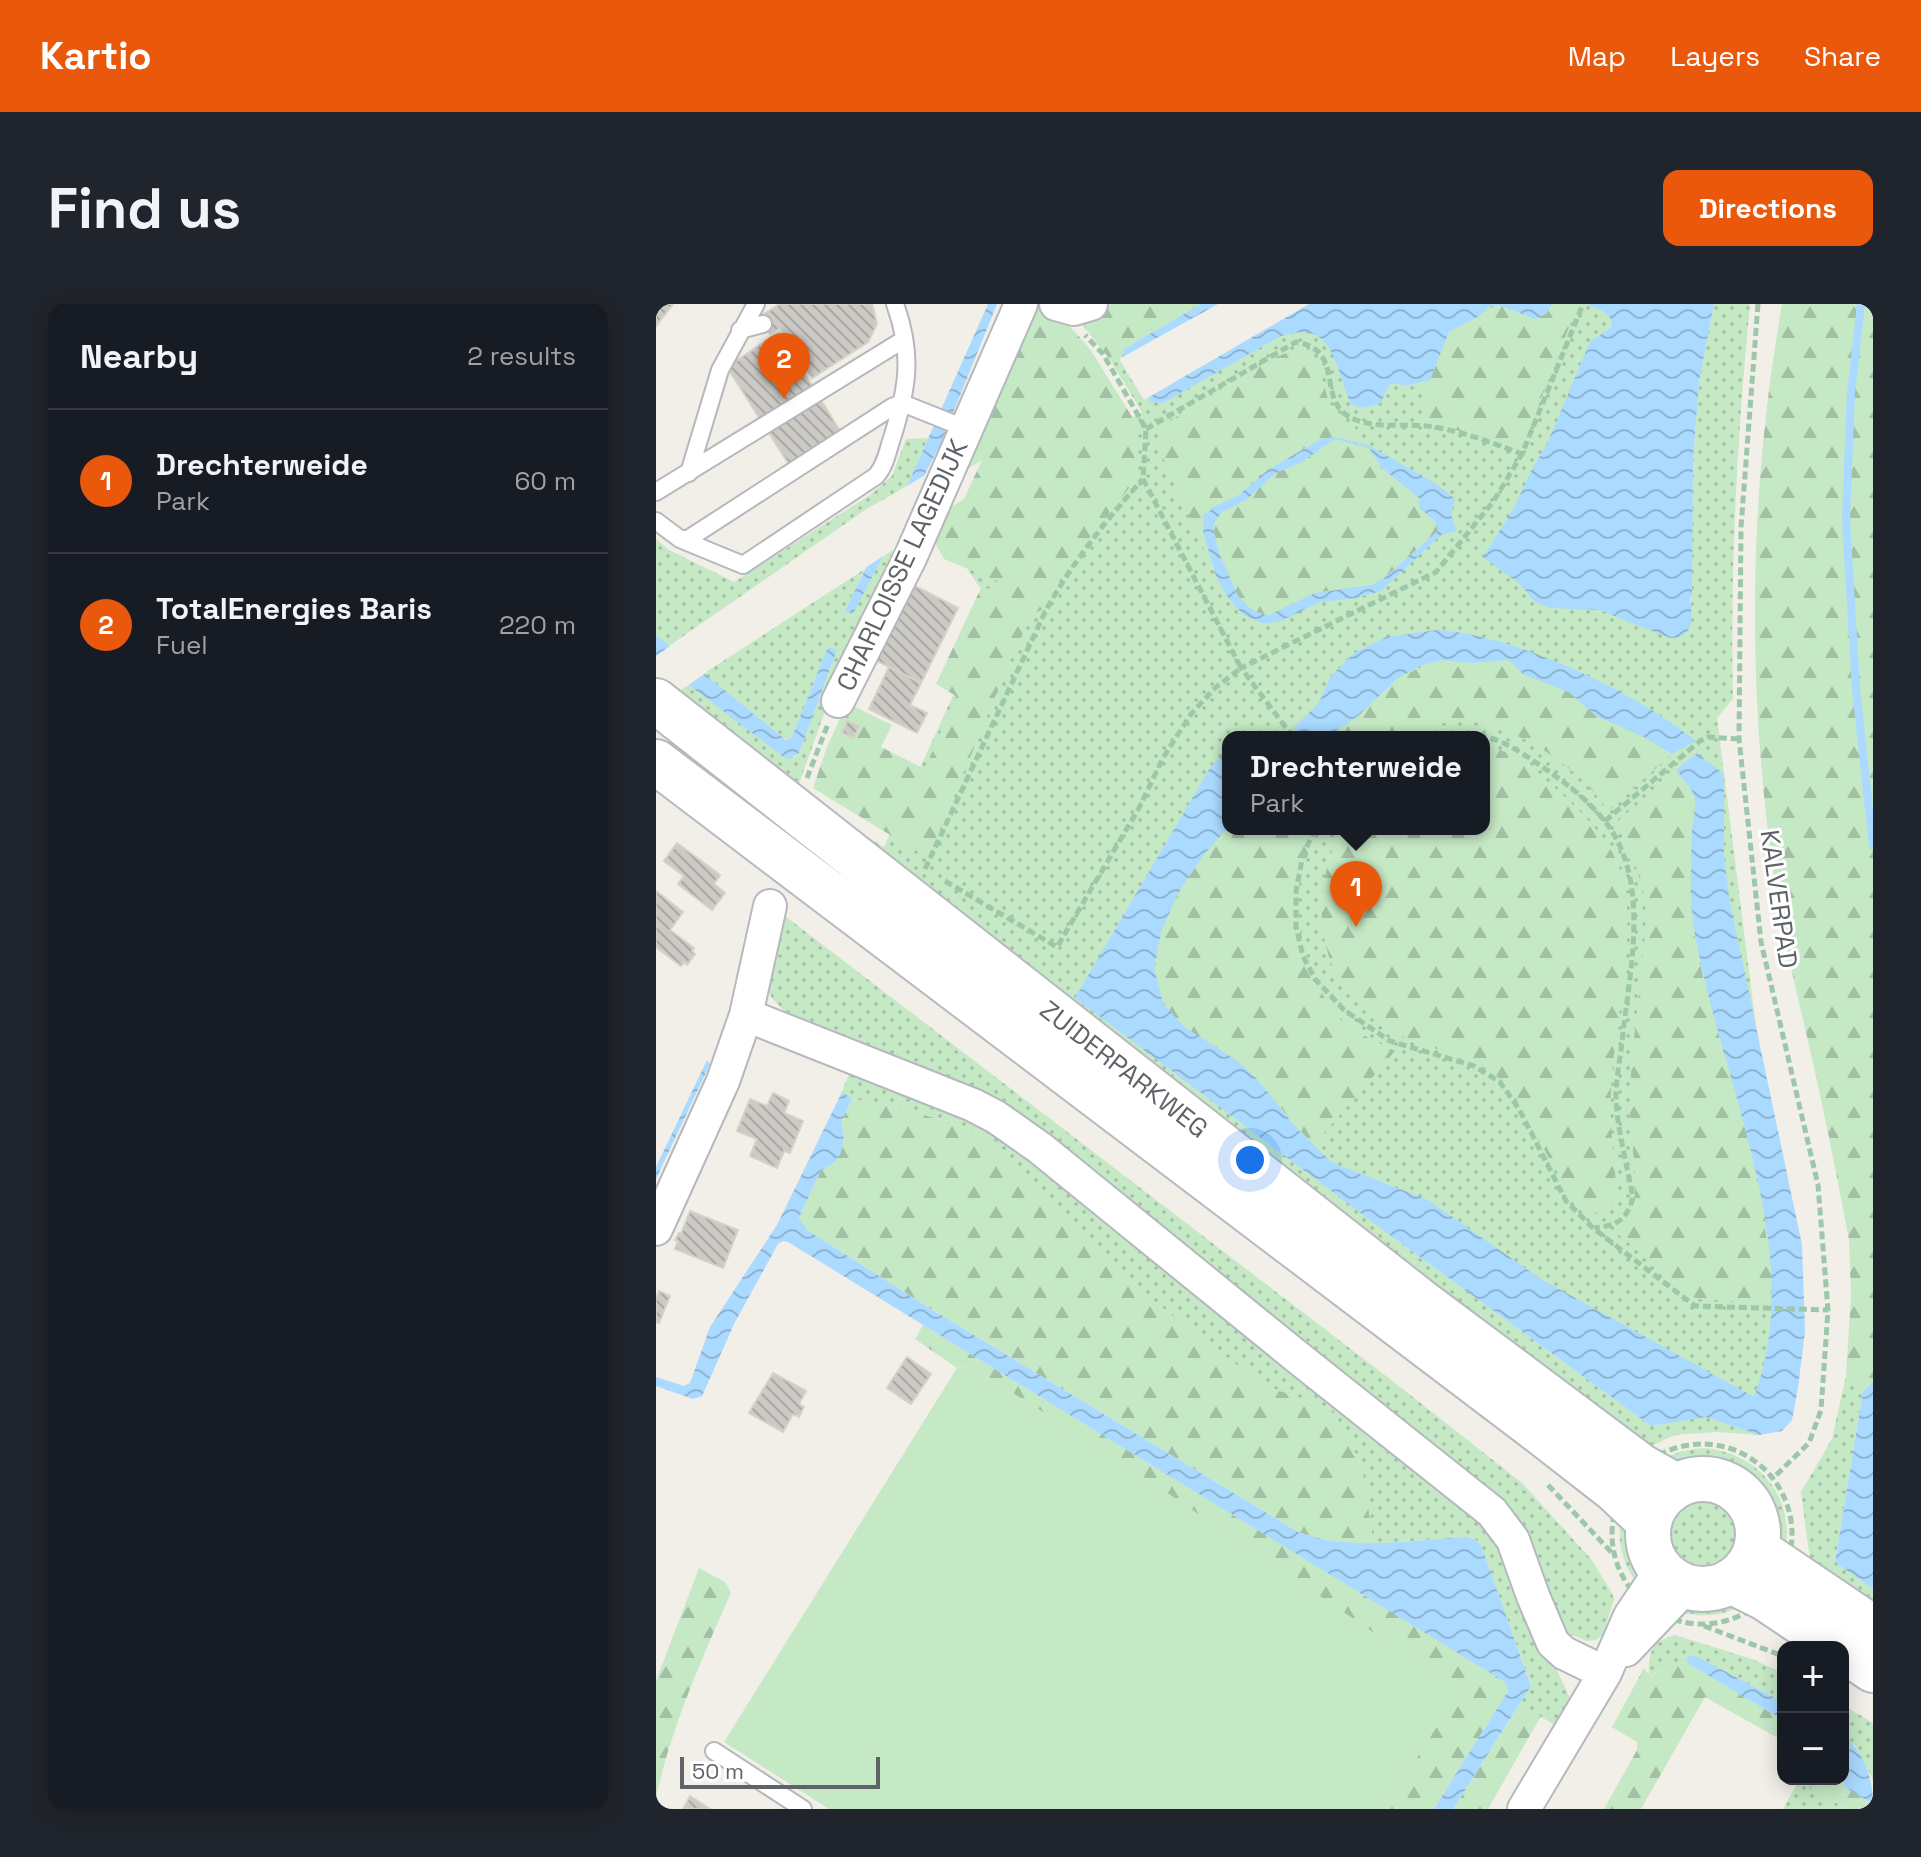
<!DOCTYPE html>
<meta charset="utf-8">
<style>
:root{--surface:#171b24;--page:#20242c;--text:#f1f3f6;--muted:#9ea1a6;--line:#363941;--accent:#ea580c}
body{margin:0;font-family:"Space Grotesk",sans-serif;background:var(--page);color:var(--text)}
.controls{position:absolute;right:24px;bottom:24px;display:grid;overflow:hidden;border-radius:16px;box-shadow:0 4px 20px #0003}
.controls button{width:72px;height:72px;display:grid;place-items:center;padding:0;border:0;border-bottom:2px solid var(--line);background:var(--surface);color:var(--text);font:40px sans-serif}
.scale{position:absolute;left:24px;bottom:20px;width:200px;box-sizing:border-box;padding-left:8px;border:4px solid #5f6368;border-top:0;font-size:22px;line-height:28px;white-space:nowrap;color:#5f6368;-webkit-text-stroke:6px #fff;paint-order:stroke}
.you{position:absolute;left:594px;top:856px;width:28px;height:28px;margin:-20px;border:6px solid #fff;border-radius:50%;background:#1a73e8;box-shadow:0 0 0 12px #1a73e833}
.badge{display:grid;place-items:center;width:52px;height:52px;border-radius:50%;background:var(--accent);color:#fff;font-size:26px;font-weight:700}
.pin{position:absolute;translate:-50% -66px;filter:drop-shadow(0 2px 4px #0008)}
.pin::after{content:'';position:absolute;top:42px;width:28px;height:24px;background:inherit;clip-path:polygon(0 0,100% 0,50% 100%)}
.popup{position:absolute;left:566px;top:427px;width:268px;height:104px;box-sizing:border-box;display:grid;place-content:center;border-radius:16px;background:var(--surface);filter:drop-shadow(0 2px 6px #0005);font-size:26px;white-space:nowrap;color:var(--muted)}
.popup b{font-size:30px;color:var(--text)}
.popup::after{content:'';position:absolute;left:50%;top:100%;margin-left:-16px;border:16px solid transparent;border-top-color:var(--surface)}
.list{margin:0;padding:0;list-style:none}
h2{display:flex;justify-content:space-between;align-items:center;height:104px;margin:0;padding:0 32px;font-size:34px}
h2 small{font-size:26px;font-weight:400;color:var(--muted)}
.list li{display:grid;grid-template-columns:52px 1fr auto;gap:24px;align-items:center;box-sizing:border-box;height:144px;padding:0 32px;border-top:2px solid var(--line)}
.list b{display:block;font-size:30px;white-space:nowrap}
.list p{margin:0;font-size:26px;white-space:nowrap;color:var(--muted)}
.list em{font-size:26px;font-style:normal;color:var(--muted)}
.map{position:relative;flex:none;width:1217px;height:1505px;overflow:hidden;border-radius:16px}
header{display:flex;align-items:center;gap:48px;box-sizing:border-box;height:112px;padding:0 40px;background:var(--accent);color:#fff}
header strong{font-size:38px}
nav{display:flex;gap:44px;margin-inline-start:auto;font-size:28px}
.intro{display:flex;align-items:center;justify-content:space-between;box-sizing:border-box;height:192px;padding:0 48px}
h1{margin:0;font-size:56px}
.button{padding:20px 36px;border-radius:16px;background:var(--accent);color:#fff;font-size:28px;font-weight:700}
main{display:flex;gap:48px;padding:0 48px}
aside{flex:1;background:var(--surface);border-radius:16px;box-shadow:0 4px 20px #0003}
.map>svg:first-child{display:block}
.green{fill:url(#green-dots);fill-rule:evenodd}
.forest{fill:url(#forest-firs)}
.pitch{fill:#c5e8c5}
.water{fill:url(#water-waves);fill-rule:evenodd}
.pier{fill:#f1efe8}
.lines{fill:none;stroke-linecap:round;stroke-linejoin:round}
.stream{stroke:#aadaff;stroke-width:8}
.building{fill:url(#building-back-hatch);stroke:#d6d1c6;stroke-width:2}
.lane-casing{stroke:#b5b8bc;stroke-width:20}
.street-casing{stroke:#b5b8bc;stroke-width:36}
.secondary-casing{stroke:#b6babf;stroke-width:48}
.path{stroke:#9cc7a9;stroke-width:5;stroke-dasharray:8 4;stroke-linecap:butt}
.lane{stroke:#fff;stroke-width:16}
.street{stroke:#fff;stroke-width:32}
.secondary{stroke:#fff;stroke-width:44}
.labels{text-anchor:middle;dominant-baseline:central;stroke-width:6;stroke-linejoin:round;paint-order:stroke}
.street-label{font-size:26px;fill:#5f6368;stroke:#fff}
</style>
<header>
<strong>Kartio</strong>
<nav><a>Map</a><a>Layers</a><a>Share</a></nav>
</header>
<div class="intro"><h1>Find us</h1><a class="button">Directions</a></div>
<main>
<aside>
<h2>Nearby<small>2 results</small></h2>
<ul class="list">
<li><span class="badge">1</span><div><b>Drechterweide</b><p>Park</p></div><em>60 m</em></li>
<li><span class="badge">2</span><div><b>TotalEnergies Baris</b><p>Fuel</p></div><em>220 m</em></li>
</ul>
</aside>
<div class="map">
<svg width="1217" height="1505" viewBox="0 0 1217 1505">
<defs>
<pattern id="green-dots" width="8" height="8" patternUnits="userSpaceOnUse" patternTransform="scale(2)"><rect width="8" height="8" fill="#c5e8c5"/><path d="M2 2h.1M6 6h.1" fill="none" stroke="#a3c0a4" stroke-width="1.8" stroke-linecap="round"/></pattern>
<pattern id="forest-firs" width="22" height="20" patternUnits="userSpaceOnUse" patternTransform="scale(2)"><rect width="22" height="20" fill="#c5e8c5"/><path d="M5 1l3.5 6h-7zM16 11l3.5 6h-7z" fill="#a3c0a4"/></pattern>
<pattern id="water-waves" width="16" height="10" patternUnits="userSpaceOnUse" patternTransform="scale(2)"><rect width="16" height="10" fill="#aadaff"/><path d="M0 5q4-4 8 0t8 0" fill="none" stroke="#8eb4d2"/></pattern>
<pattern id="building-back-hatch" width="6" height="6" patternUnits="userSpaceOnUse" patternTransform="scale(2)"><rect width="6" height="6" fill="#cccac5"/><path d="M-1 5l2 2M0 0l6 6M5-1l2 2" fill="none" stroke="#a9a8a4"/></pattern>
</defs>
<rect width="100%" height="100%" fill="#f1efe8"/>
<path class="green" d="M648,0h301l1,9 7,9 78,287 2,-148 6,-79 15,-78h36c-13,132 -20,263 -17,395l-16,19 71,562 -10,126 -64,13 45,16 -42,-3 -42,3 -33,15 -832,-648 74,45 109,-239 -52,-80 201,-116 -33,-54 17,-12 -2,3zM572,433h256v92h-256zM734,931l270,190 -9,1z
M272,134l-21,48 -42,24 -196,136 -13,-11v-96l13,11 65,32 136,-87 22,-19 14,-37z
M238,245l-50,109 -49,137 -127,-95 21,-16 96,74 10,-1 4,-4 38,-103 -9,-2 -37,91 -11,-1 -77,-64 162,-105 -20,41 8,3 26,-54z
M122,611l7,1 605,463 132,104 69,76 21,34 2,6 -11,36 -7,5 -9,1 -24,-10 -10,-17 -37,-100 -16,-17 -175,-132 -394,-289 -146,-65c-8,-7 -15,-13 -18,-24z
M195,765l134,50 496,389 88,188 1,8 -12,23 -38,-23 11,-19 -50,-139 -6,-7 -9,-2 -93,7 -8,-63 -7,-23 -28,-49 -67,-24 -120,-92 -91,-92 -79,-70 -72,-24 -49,-8 -11,-5z
M1190,1072l17,15 -28,170 38,28v26l-61,-41 -11,-82 31,-53z
M1046,1144c51,3 91,43 84,97l-14,-2c-11,-34 -16,-69 -60,-74 -26,-3 -24,4 -49,-11l19,-7z
M1015 1229a32 32 0 1 1 64 0a32 32 0 1 1-64 0Z
M966,1204c16,25 26,46 15,75 -18,-24 -20,-46 -15,-75z
M1069,1290l25,8c-25,14 -46,16 -75,10l21,-15z
M1019,1331l77,24 31,14v29l-83,-44 -9,-3 -5,4 1,4 -18,2 -20,11c-1,-23 2,-34 26,-41z
M1187,1401l30,18v57l-16,-32 -14,-14z
M1142,1478l49,27h-64z"/>
<path class="forest" d="M455,0h90l-92,54 -29,-36 22,-10z
M896,0h26l-56,143 -7,2 -41,-15 -49,-11 1,-40 4,-3 19,-48 47,-27 50,9z
M1126,0h91v1078l-10,9 -17,-15 5,-80 -2,-56c-13,-70 -27,-139 -43,-208 -11,-47 -23,-95 -30,-143 -30,-194 -28,-391 6,-585z
M378,2l33,17 23,26 44,71 4,35 -5,28 -64,81 -26,45 -10,5 -17,33 -88,211 -115,-70 14,-41 20,-44 45,22 -11,22 44,22 31,-73 -20,-12 44,-94 27,-5 -63,-26 -13,-23 10,-23 23,-14 18,-39 -24,15z
M641,45c39,8 13,58 58,78l7,16 -27,-6 -14,2 -58,33 -24,23 -25,12 -10,8 -1,16 13,45 -53,-118 -3,-31 111,-68z
M679,135l34,9 12,20 38,30 1,10 16,14 2,9 -55,48 -12,6 -56,8 -47,22 -10,-2 -11,-7 -9,-10 -19,-43 -6,-26 2,-6 7,-9 24,-12 30,-27 46,-24z
M786,356l31,3 36,-3 14,14 46,18 27,24 48,21 28,17 -64,57c-29,-45 -99,-92 -154,-90 -15,1 -28,11 -41,15 -14,5 -68,1 -86,1 10,-7 22,-14 31,-22 30,-24 44,-45 84,-55z
M828,440c27,7 52,27 72,45 23,21 50,46 62,75 24,56 -5,164 -7,226 -2,34 3,69 6,104l-4,12 -9,8 -13,-2 -12,-7c-15,-21 -29,-44 -41,-67 -11,-19 -20,-42 -36,-57 -22,-23 -59,-28 -88,-40 -92,-37 -113,-126 -73,-212h143z
M1020,466l18,25 -4,100 4,37 9,46 50,180 19,114 -2,31 -74,-4 -77,-64c28,-34 12,-78 11,-118 -1,-48 6,-94 11,-141 2,-24 6,-49 4,-73 -3,-28 -17,-55 -28,-81z
M572,523v2h90c-8,21 -18,42 -20,65 -4,35 19,109 48,130 15,11 33,19 49,27l-81,94c-26,-26 -47,-58 -75,-82 -17,-14 -40,-22 -57,-37 -64,-59 2,-150 46,-199z
M196,795l49,8 72,24 79,70 91,92 120,92 67,24 28,49 7,23 8,63c-27,0 -50,-3 -75,-12l-367,-223 -124,-79 -8,-12 21,-46 15,-10 5,-8 4,-14 -3,-18z
M267,1021l583,357 2,9 -74,118h-50l75,-118 -353,-239 -135,-85 -14,1 -42,-29z
M43,1264l26,14 6,11c-29,65 -60,135 -75,205v-117z
M1031,1359l96,57v21l-78,-44 -64,112h-37l33,-59v-8l-25,-15 32,-59 6,8 19,-11z
M864,1400l21,12 -53,93h-35z
M1144,1475h42l4,9 27,16v5h-26l-49,-27z"/>
<path class="pitch" d="M315,1063l136,85 353,239 -76,118h-555l-105,-67 233,-374z"/>
<path class="water" d="M332,0h9l-56,139 -88,171 -8,-4 62,-124z
M545,0h351l-6,10 -11,5 -36,-14 -9,1 -11,10 -30,16 -19,48 -21,5 -18,-1 -4,4 -6,15 -19,5 -11,-4c-17,-39 -17,-87 -72,-67l-116,66 -12,-1 -28,-44 1,-9z
M931,0h127l-15,78 -6,79 -1,135 -2,1c2,19 6,41 -20,41l-71,-28 -50,-2 -15,-7 -14,-17 -37,-27 32,-51 16,-35 16,-27 43,-102 22,-15c1,-14 -14,-18 -25,-23z
M679,133l35,9 66,38 19,15 -4,15 5,17 -15,4 -60,56 -25,7 -36,4 -37,18 -18,4 -22,-9 -17,-20 -10,-19 -13,-45 1,-15 10,-9 25,-12 29,-25 53,-31zM679,135l34,9 13,20 37,30 1,10 16,14 2,9 -55,48 -12,6 -56,8 -46,22 -11,-2 -11,-7 -9,-10 -19,-43 -6,-25 2,-7 7,-9 24,-12 30,-27 26,-11z
M781,326c79,5 198,62 259,111l-24,13 -28,-17 -48,-21 -27,-24 -46,-18 -14,-14 -36,3 -31,-3 -20,5 -24,13 -40,38 -31,21h-27l-7,-9 25,-24 13,-28 23,-23 32,-16z
M0,331l130,105 5,-1 37,-92 9,3 -38,103 -9,6 -5,-1 -129,-98z
M572,446v77l-22,25 -27,39 -18,41 -7,36 9,35 20,23 53,34 20,18 42,52 35,33 95,37 113,79 213,118c55,-146 -34,-317 -59,-463 -6,-34 -4,-68 -3,-103 1,-10 5,-26 2,-36 -3,-8 -13,-18 -18,-25l21,-17 27,21v80l5,44 73,347 3,86 -7,57 -6,32 -10,11 -23,4 -53,-18 -55,9 -261,-191 -315,-237 136,-232z
M51,756l3,4 -54,115v-12z
M188,789l8,6 -11,23 3,18 -4,14 -5,8 -15,10 -21,46 8,12 124,79 367,223c54,20 111,8 168,5l8,2 7,6 50,141 -78,123h-19l74,-118 -3,-9 -717,-440 -5,-1 -5,3 -43,78 -33,74 -9,3 -37,-13v-9l28,9 6,-3 20,-56 67,-102 64,-131z
M1217,1078v207l-38,-27 28,-171z
M1034,1351l10,3 83,44v18l-96,-57 -1,-4z
M1187,1430c21,19 30,43 30,70l-27,-16 -4,-9z"/>
<path class="pier" d="M562,0h91l-165,96 -25,-41z
M271,170l-41,80 -28,19 42,-83z
M17,340l34,28 -21,15 -30,-22v-9z"/>
<g class="lines">
<path class="stream" d="M1205,0l-10,89 -5,127 10,169 17,157"/>
</g>
<path class="building" d="M0,0h17l-17,22z
M124,0h92l5,20 -9,18 -56,36 -32,-50 -10,6 -11,-17z
M123,28l61,99 -50,35 -63,-99z
M257,281l45,23 -37,75 -46,-23z
M233,363l32,16 -11,22 17,8 -10,20 -48,-24z
M191,417l12,5 -5,12 -12,-5z
M21,539l43,32 -6,9 11,9 -13,17 -34,-26 6,-8 -20,-15z
M0,587l27,21 -13,18 24,18 -2,3 3,3 -8,11 -3,-3 -3,4 -25,-19z
M117,789l16,8 -5,12 19,8 -13,32 -6,-2 -7,17 -27,-12 7,-17 -20,-8 13,-32 17,7z
M34,907l48,19 -15,38 -48,-19 3,-8 -3,-1 4,-7 2,1z
M3,987l11,5 -11,27 -3,-1v-23z
M251,1053l24,17 -20,30 -24,-16z
M117,1069l33,18 -7,13 5,3 -5,10 -6,-3 -10,18 -34,-19z
M34,1492l20,13h-27z"/>
<g class="lines">
<defs>
<path id="lane" d="M84,26l23,-6
M33,169l31,-103 36,-66
M0,188l247,-152
M0,217l24,18h8l204,-132 10,-4 65,26
M24,235l63,26 133,-89c10,-11 12,-27 17,-41 15,-49 20,-81 2,-131
M58,1447l89,58"/>
<path id="street" d="M400,0l18,5 17,-5
M182,397l72,-143 111,-254
M90,711l227,90 23,12 44,31 256,208 196,156 21,28 20,56 20,47 11,10 41,20
M0,925l67,-148 23,-66 24,-109
M970,1346l60,-63
M868,1505l81,-136 25,-57 31,-46"/>
<path id="secondary" d="M0,397l764,600 222,166 34,19
M0,458l878,665 81,63 34,32
M992 1230a55 55 0 1 1 110 0a55 55 0 1 1-110 0Z
M1100,1245l117,79
M1075,1277l34,17 73,49
M1187,1346l30,20"/>
</defs>
<use href="#lane" class="lane-casing"/>
<use href="#street" class="street-casing"/>
<use href="#secondary" class="secondary-casing"/>
<path class="path" d="M1102,0l-17,223 -2,212 22,203 57,243 10,125 -7,100 -12,33 -36,35
M490,125l150,-87c49,8 21,55 52,74 25,15 59,6 86,11 30,5 59,16 88,27
M637,433l-52,-69 195,-96 57,-70 29,-48 61,-150
M799,433c30,-9 60,11 83,27 24,16 47,33 65,55 50,60 26,153 19,223 -2,18 -6,37 -6,55 0,27 12,72 17,101 -7,23 -16,27 -38,30
M151,474l21,-54
M949,517l95,-80 8,-4 31,2
M659,525l-12,26 -7,36v36l7,29 12,23 29,31 46,31 84,25 26,16 19,27 47,92 28,28 101,77 133,4
M269,565l121,-259c27,-48 60,-90 97,-131
M289,577l112,66 82,-139 24,-50 28,-44 24,-26 26,-20 -98,-189 3,-50 -43,-75 -18,-19
M956 1230a90 90 0 1 1 180 0a90 90 0 1 1-180 0Z
M892,1181l67,71
M1048,1322l79,30"/>
<use href="#lane" class="lane"/>
<use href="#street" class="street"/>
<use href="#secondary" class="secondary"/>
</g>
<g class="labels">
<g class="street-label">
<text transform="translate(246 261) rotate(-65)">CHARLOISSE LAGEDIJK</text>
<text transform="translate(1123 595) rotate(82)">KALVERPAD</text>
<text transform="translate(468 765) rotate(38)">ZUIDERPARKWEG</text>
</g>
</g>
</svg>
<div class="controls">
<button>+</button>
<button>−</button>
</div>
<div class="scale">50 m</div>
<div class="you"></div>
<div class="pin badge" style="left:700px;top:623px">1</div>
<div class="popup"><b>Drechterweide</b>Park</div>
<div class="pin badge" style="left:128px;top:95px">2</div>
</div>
</main>
